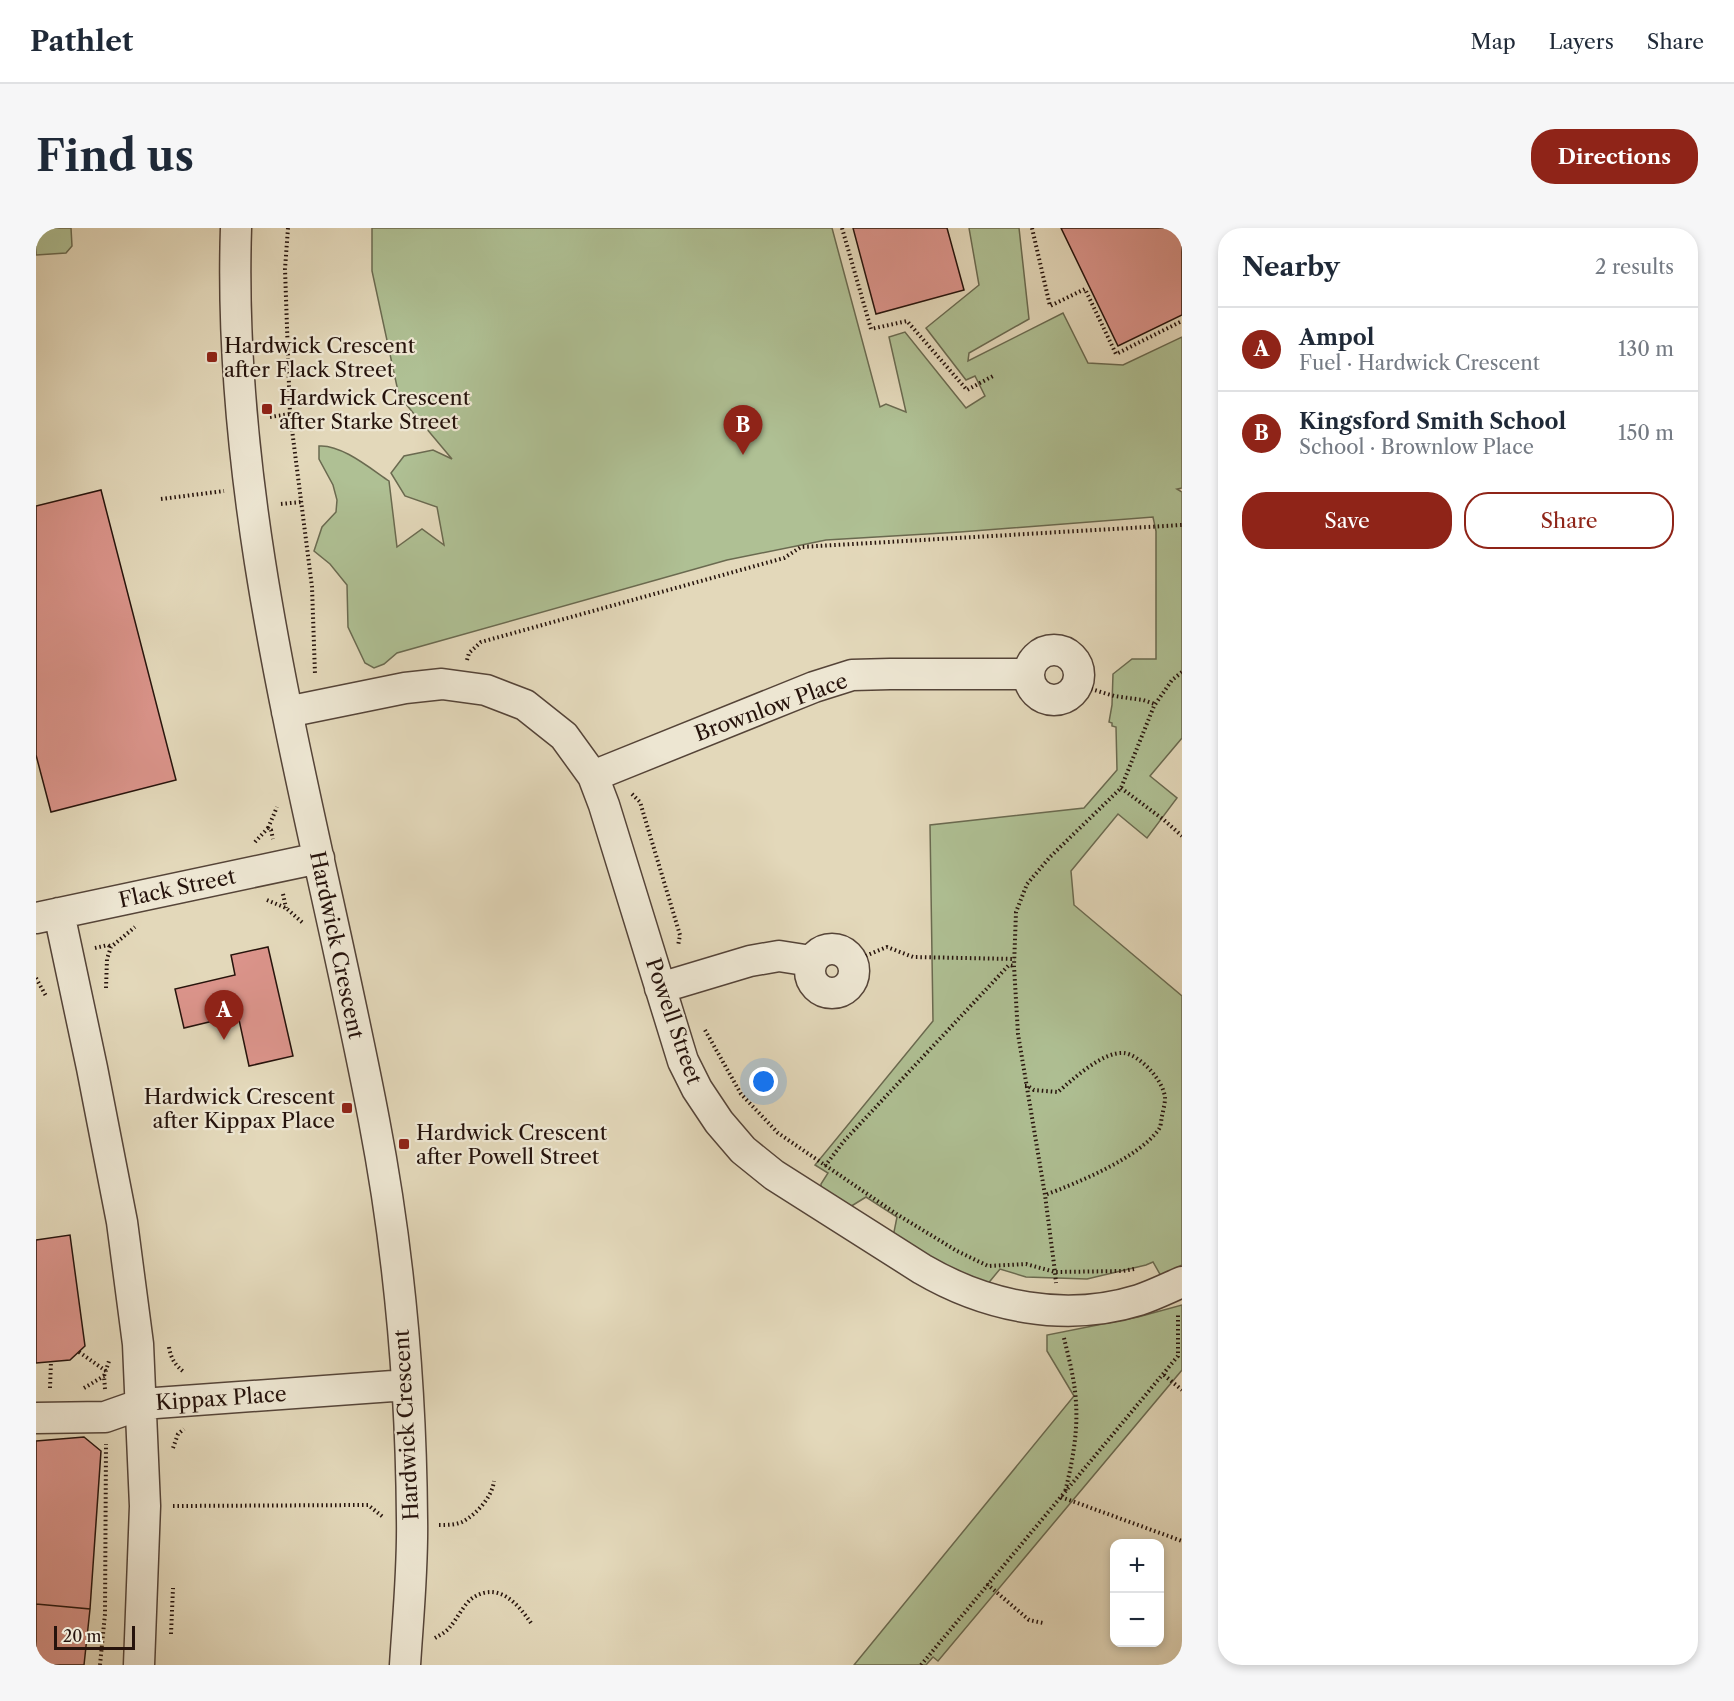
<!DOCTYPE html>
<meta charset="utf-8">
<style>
:root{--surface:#fff;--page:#f6f6f7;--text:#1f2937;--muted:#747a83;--line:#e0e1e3;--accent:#8f2418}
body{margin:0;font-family:"Libre Caslon Text",serif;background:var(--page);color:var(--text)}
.controls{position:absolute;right:18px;bottom:18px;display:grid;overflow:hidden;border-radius:12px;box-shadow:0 3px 9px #0003}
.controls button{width:54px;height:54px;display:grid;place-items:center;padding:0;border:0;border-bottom:2px solid var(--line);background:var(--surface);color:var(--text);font:30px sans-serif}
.scale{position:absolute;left:18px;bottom:15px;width:81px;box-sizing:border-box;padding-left:6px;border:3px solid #26130c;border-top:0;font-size:16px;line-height:21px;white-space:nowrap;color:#26130c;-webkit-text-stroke:4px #ede6d2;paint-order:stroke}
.you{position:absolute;left:728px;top:854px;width:21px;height:21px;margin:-15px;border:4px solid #fff;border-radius:50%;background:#1a73e8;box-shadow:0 0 0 9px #1a73e833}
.badge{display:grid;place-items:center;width:39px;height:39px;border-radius:50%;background:var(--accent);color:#fff;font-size:20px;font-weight:700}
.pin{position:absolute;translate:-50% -50px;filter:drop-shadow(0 2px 3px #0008)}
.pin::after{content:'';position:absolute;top:32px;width:21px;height:18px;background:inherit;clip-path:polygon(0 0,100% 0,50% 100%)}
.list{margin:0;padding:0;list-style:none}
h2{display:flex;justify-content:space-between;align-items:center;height:78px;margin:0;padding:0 24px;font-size:26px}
h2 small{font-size:20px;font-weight:400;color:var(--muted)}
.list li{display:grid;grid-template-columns:39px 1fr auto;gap:18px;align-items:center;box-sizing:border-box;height:84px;padding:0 24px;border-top:2px solid var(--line)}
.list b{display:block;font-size:22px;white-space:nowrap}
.list p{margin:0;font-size:20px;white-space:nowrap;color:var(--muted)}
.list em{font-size:20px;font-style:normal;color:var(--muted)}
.actions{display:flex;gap:12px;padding:18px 24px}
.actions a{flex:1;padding:14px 0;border:2px solid var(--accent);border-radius:24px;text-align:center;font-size:21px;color:var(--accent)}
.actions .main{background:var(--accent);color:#fff}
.map{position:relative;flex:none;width:1146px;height:1437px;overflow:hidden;border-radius:24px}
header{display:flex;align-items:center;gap:36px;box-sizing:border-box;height:84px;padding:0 30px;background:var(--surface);border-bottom:2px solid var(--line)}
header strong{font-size:28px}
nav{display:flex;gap:33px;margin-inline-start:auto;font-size:21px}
.intro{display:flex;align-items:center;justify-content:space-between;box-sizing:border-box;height:144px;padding:0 36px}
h1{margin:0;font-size:42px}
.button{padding:15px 27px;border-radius:24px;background:var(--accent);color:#fff;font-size:21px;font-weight:700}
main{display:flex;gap:36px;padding:0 36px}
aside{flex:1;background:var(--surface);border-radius:24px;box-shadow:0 3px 9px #0003}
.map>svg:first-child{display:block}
.green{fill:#afc094;stroke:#6a6a50;stroke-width:1.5}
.building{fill:#db948b;stroke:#26130c;stroke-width:1.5}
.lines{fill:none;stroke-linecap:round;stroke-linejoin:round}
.minor-casing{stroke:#554438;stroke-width:33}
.path{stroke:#26130c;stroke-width:4;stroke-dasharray:1.5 3;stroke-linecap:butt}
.minor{stroke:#ede6d2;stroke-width:30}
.poi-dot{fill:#8f2418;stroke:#ede6d2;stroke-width:2}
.labels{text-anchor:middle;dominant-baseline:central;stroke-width:4.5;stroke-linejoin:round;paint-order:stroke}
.poi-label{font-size:21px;fill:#26130c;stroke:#ede6d2;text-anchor:start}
.street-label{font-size:21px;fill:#26130c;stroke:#ede6d2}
</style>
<header>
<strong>Pathlet</strong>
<nav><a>Map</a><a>Layers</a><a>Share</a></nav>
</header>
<div class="intro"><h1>Find us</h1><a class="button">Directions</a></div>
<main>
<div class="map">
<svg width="1146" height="1437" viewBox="0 0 1146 1437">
<rect width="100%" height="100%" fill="#e3d8ba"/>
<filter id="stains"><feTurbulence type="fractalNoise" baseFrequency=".00333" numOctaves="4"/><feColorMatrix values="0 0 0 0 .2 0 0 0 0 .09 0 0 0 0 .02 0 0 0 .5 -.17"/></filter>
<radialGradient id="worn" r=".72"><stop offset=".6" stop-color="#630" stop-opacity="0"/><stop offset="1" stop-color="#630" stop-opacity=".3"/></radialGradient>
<path class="green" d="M0,0h35l1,18 -6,7 -30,2z
M336,0h460l48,179 6,-3 20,8 -17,-75 16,-5 61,76 19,-12 -10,-20 -9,4 -40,-52 53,-43 -10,-57h50l10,91 -60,34 -1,8 95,-48 25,50 35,2 59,-28v151l-5,1 5,3v246l-32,38 27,22 -30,40 -29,-24 -47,57 3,34 108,91v269l-21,11 -8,-14 -7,3 -59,14 -61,-2 -26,-8 -14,17 -94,-44 5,-25 -31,-20 -21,13 -24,-15v-11l7,-11 -13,-8 118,-144 -3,-196 154,-17 33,-38 -1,-43 -4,-1v-3l-3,-1 3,-17 1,-31 19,-15h24v-128l-3,-14 -193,15 -134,8 -99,20 -330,93 -13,11 -10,4 -9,-5 -17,-36 -1,-42 -17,-21 -16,-13 8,-24 14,-15 1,-12 -4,-15 -14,-26v-13c22,-2 52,23 70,35l8,66 25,-18 22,16 -7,-38 -32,-11 -14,-23 13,-17 29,-6 19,9 -53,-63 -27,-125z
M1146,1077v65l-244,291 -5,-4 -7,8h-72l220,-269 -27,-45v-16l91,-18z"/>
<path class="building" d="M817,0h94l17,62 -88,24z
M1025,0h118l3,6v81l-64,31z
M65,262l75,290 -125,32 -15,-57v-249z
M232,719l25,109 -44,10 -11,-51 -54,13 -9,-39 60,-14 -4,-20z
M34,1007l15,111 -15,14 -34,3v-123z
M48,1209l17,14 -11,158 -54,-5v-163z
M0,1376l54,5 -6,56h-48z"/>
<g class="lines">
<defs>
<path id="minor" d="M200,0c-10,303 82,597 138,892 25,130 37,267 38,399 1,49 -4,98 -7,146
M993 447a25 25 0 1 1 50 0a25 25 0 1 1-50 0Z
M251,484l118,-24 37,-4 44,6 39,15 39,31 29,40 11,29 79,256 14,28 22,33 24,28 31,25 148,94c65,38 143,54 217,31 15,-5 29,-12 43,-18
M557,548l221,-89 38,-12 38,-1h139
M23,685l33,155 30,154 16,122 7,162 -6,159
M0,690l283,-60
M774 743a22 22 0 1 1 44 0a22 22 0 1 1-44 0Z
M624,760l90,-27 29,-5 32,5
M0,1190l69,-1 37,-13 265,-19"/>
</defs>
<use href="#minor" class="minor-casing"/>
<path class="path" d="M252,0l-3,41 5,145
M806,0l29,101 36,-8 60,69 26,-14
M996,0l18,78 35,-17 31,65 66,-33
M234,189l20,-3 22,173 3,87
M125,271l63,-8
M245,276l20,-2
M431,432l2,-7 12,-11 303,-84 17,-11 381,-22
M1042,457l36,11 29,4 12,4
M1085,560l43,32 18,16
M596,566l8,8 40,133 -2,11
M232,600l9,-21
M219,614l13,-14 3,2 2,9
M247,666l3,14
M231,672l19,8 17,15
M59,720l13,-3 3,2
M817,733l34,-14 26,10 102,2
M0,750l10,18
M70,760l1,-29 4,-12 24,-20
M669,802l36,64 37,39 120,82 59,36 31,15 38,-2 29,8 1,11
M989,858h3l6,4 24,2c14,-12 45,-41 66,-39 16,2 40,28 41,45 0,6 -2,13 -3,18 -1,5 -1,10 -3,13 -20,29 -82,54 -114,66
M789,938l19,-25 165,-176 5,1
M1098,1041l-11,2 -68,1 -10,-77 -27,-161 -4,-68 2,-54 11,-28 23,-27 71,-69 33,-82 18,-26 10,-8
M1028,1110c5,21 11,43 12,65 2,30 -4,61 -11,89
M133,1119c2,12 6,18 16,26
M43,1124l27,19
M1128,1147l18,15
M14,1160l1,-27
M48,1160l20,-12 2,1
M69,1161l-1,-13 5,-15
M137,1220l5,-14 6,-5
M1025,1269l121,44
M137,1278l195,-1 15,12
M403,1297c8,0 16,0 23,-3 15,-8 30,-25 32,-41
M951,1356l42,36 14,3
M135,1406l2,-46
M399,1410c5,-3 11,-6 15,-11 7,-8 15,-25 24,-30 25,-15 44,7 57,26
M64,1437l5,-51 1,-170
M885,1437l257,-309v-41"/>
<use href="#minor" class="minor"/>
</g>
<g class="poi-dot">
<rect x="170" y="123" width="12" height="12" rx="3"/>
<rect x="225" y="175" width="12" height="12" rx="3"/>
<rect x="305" y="874" width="12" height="12" rx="3"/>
<rect x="362" y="910" width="12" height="12" rx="3"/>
</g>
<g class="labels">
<g class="poi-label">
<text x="188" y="117">Hardwick Crescent<tspan x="188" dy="24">after Flack Street</tspan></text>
<text x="243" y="169">Hardwick Crescent<tspan x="243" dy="24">after Starke Street</tspan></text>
<text x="299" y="868" text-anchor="end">Hardwick Crescent<tspan x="299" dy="24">after Kippax Place</tspan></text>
<text x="380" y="904">Hardwick Crescent<tspan x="380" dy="24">after Powell Street</tspan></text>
</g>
<g class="street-label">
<text transform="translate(735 479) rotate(-20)">Brownlow Place</text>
<text transform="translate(141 660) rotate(-12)">Flack Street</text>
<text transform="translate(301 717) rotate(78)">Hardwick Crescent</text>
<text transform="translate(638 793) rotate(71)">Powell Street</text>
<text transform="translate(185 1170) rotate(-4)">Kippax Place</text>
<text transform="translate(370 1197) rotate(-93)">Hardwick Crescent</text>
</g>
</g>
<rect width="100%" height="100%" filter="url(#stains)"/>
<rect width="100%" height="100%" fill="url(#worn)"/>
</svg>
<div class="controls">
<button>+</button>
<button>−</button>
</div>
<div class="scale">20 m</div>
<div class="you"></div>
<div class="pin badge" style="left:188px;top:812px">A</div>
<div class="pin badge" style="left:707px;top:227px">B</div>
</div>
<aside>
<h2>Nearby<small>2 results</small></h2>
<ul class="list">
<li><span class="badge">A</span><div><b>Ampol</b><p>Fuel · Hardwick Crescent</p></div><em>130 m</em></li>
<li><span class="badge">B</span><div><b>Kingsford Smith School</b><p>School · Brownlow Place</p></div><em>150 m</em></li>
</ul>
<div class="actions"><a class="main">Save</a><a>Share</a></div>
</aside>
</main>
